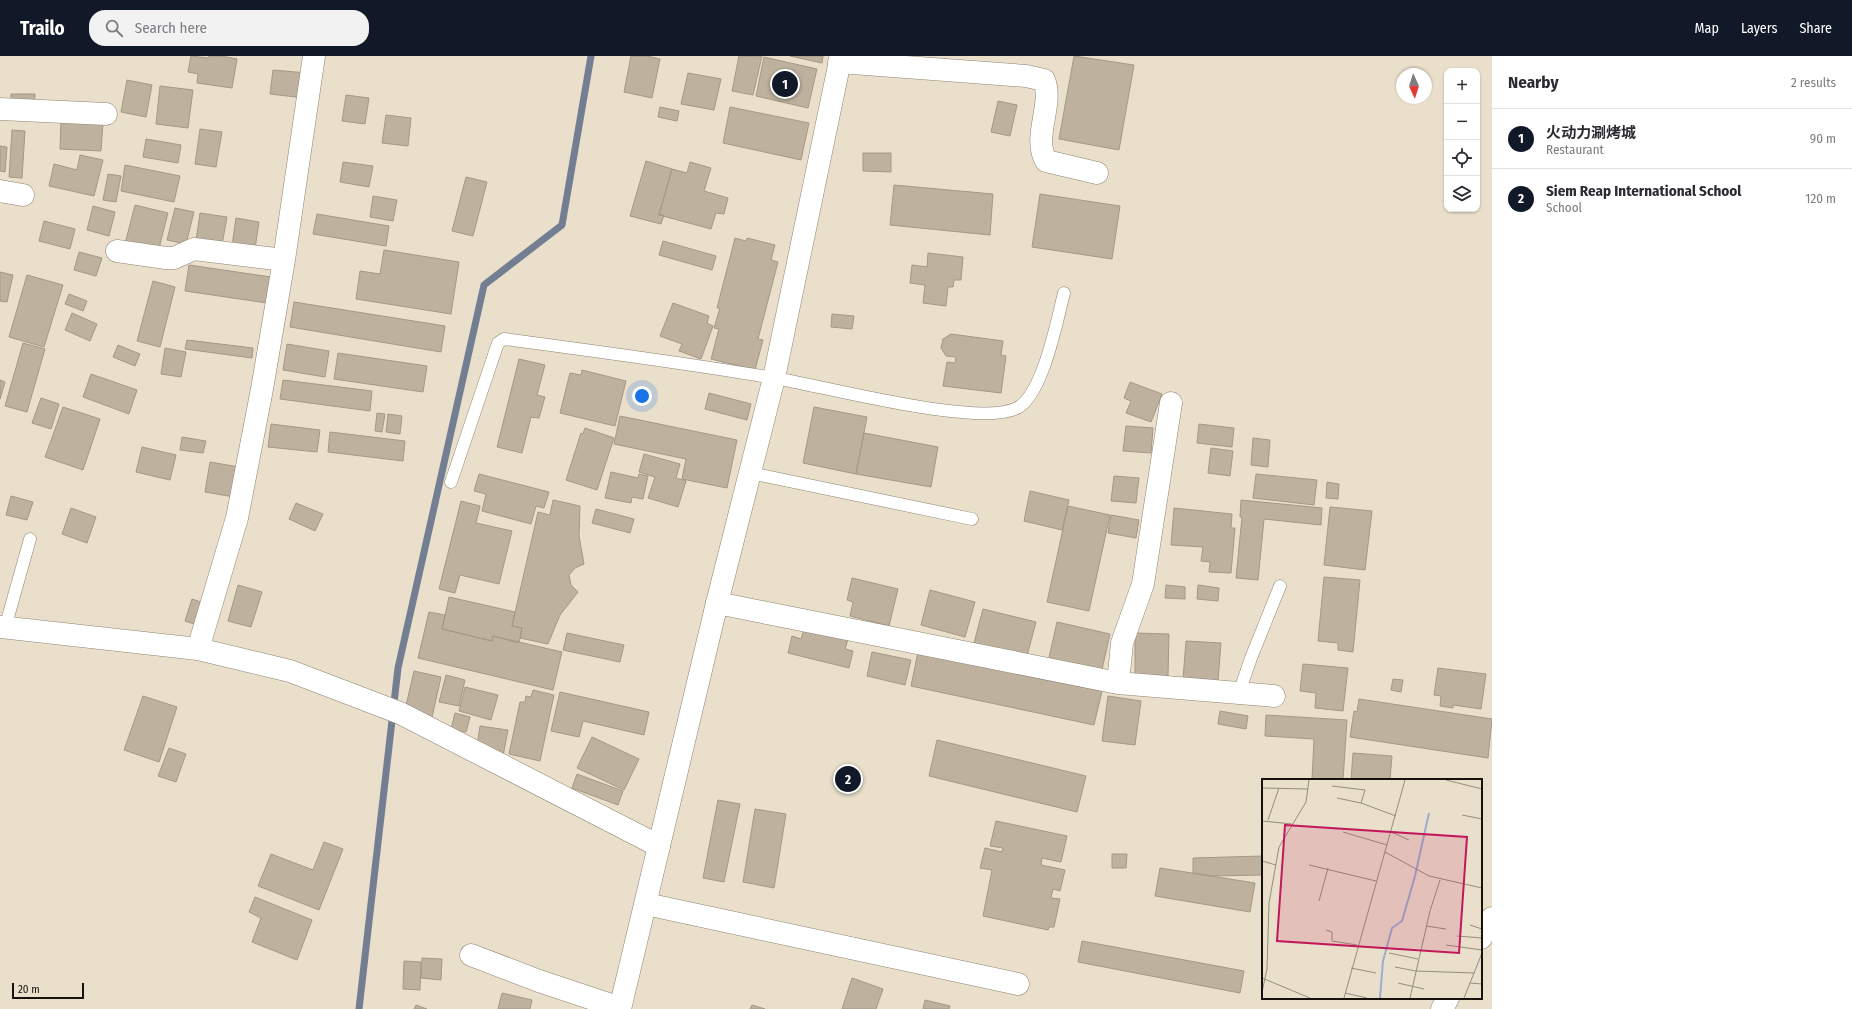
<!DOCTYPE html>
<meta charset="utf-8">
<style>
:root{--surface:#fff;--page:#f2f2f3;--text:#2b2b33;--muted:#7c7c81;--line:#e1e1e2;--accent:#111827}
body{margin:0;font-family:"Fira Sans Condensed","Noto Sans SC",sans-serif;background:var(--page);color:var(--text)}
.controls{position:absolute;right:12px;top:12px;display:grid;overflow:hidden;border-radius:8px;box-shadow:0 1px 3px #0004}
.controls button{width:36px;height:36px;display:grid;place-items:center;padding:0;border:0;border-bottom:1px solid var(--line);background:var(--surface);color:var(--text);font:20px sans-serif}
.compass{position:absolute;left:1396px;top:12px;width:36px;height:36px;border-radius:50%;background:var(--surface);box-shadow:0 1px 3px #0004;rotate:176deg}
.scale{position:absolute;left:12px;bottom:10px;width:72px;box-sizing:border-box;padding-left:4px;border:2px solid #16120b;border-top:0;font-size:11px;line-height:14px;white-space:nowrap;color:#16120b;-webkit-text-stroke:3px #e9dfca;paint-order:stroke}
.you{position:absolute;left:642px;top:340px;width:14px;height:14px;margin:-10px;border:3px solid #fff;border-radius:50%;background:#1a73e8;box-shadow:0 0 0 6px #1a73e833}
.badge{display:grid;place-items:center;width:26px;height:26px;border-radius:50%;background:var(--accent);color:#fff;font-size:13px;font-weight:700}
.pin{position:absolute;translate:-50% -50%;border:2px solid #fff;box-shadow:0 1px 4px #0006}
.list{margin:0;padding:0;list-style:none}
h2{display:flex;justify-content:space-between;align-items:center;height:52px;margin:0;padding:0 16px;font-size:17px}
h2 small{font-size:13px;font-weight:400;color:var(--muted)}
.list li{display:grid;grid-template-columns:26px 1fr auto;gap:12px;align-items:center;box-sizing:border-box;height:60px;padding:0 16px;border-top:1px solid var(--line)}
.list b{display:block;font-size:15px;white-space:nowrap}
.list p{margin:0;font-size:13px;white-space:nowrap;color:var(--muted)}
.list em{font-size:13px;font-style:normal;color:var(--muted)}
.icon{flex:none;width:22px;height:22px;fill:none;stroke:currentColor;stroke-width:2;stroke-linecap:round;stroke-linejoin:round}
.map{position:relative;flex:none;width:1492px;height:953px;overflow:hidden}
header{display:flex;align-items:center;gap:24px;box-sizing:border-box;height:56px;padding:0 20px;background:var(--accent);color:#fff}
header strong{font-size:19px}
nav{display:flex;gap:22px;margin-inline-start:auto;font-size:14px}
.search{width:280px;height:36px;background:var(--page);display:flex;align-items:center;gap:10px;box-sizing:border-box;padding:0 14px;border-radius:16px;color:var(--muted);font-size:15px}
main{display:flex}
aside{flex:1;background:var(--surface)}
.map>svg:first-child{display:block}
.lines{fill:none;stroke-linecap:round;stroke-linejoin:round}
.stream{stroke:#737e93;stroke-width:7}
.building{fill:#beb29f;stroke:#a49886}
.service-casing{stroke:#8d8471;stroke-width:13}
.minor-casing{stroke:#8d8471;stroke-width:23}
.tertiary-casing{stroke:#8d8471;stroke-width:23}
.service{stroke:#fff;stroke-width:12}
.minor{stroke:#fff;stroke-width:22}
.tertiary{stroke:#fff;stroke-width:22}
.inset-river{fill:none;stroke:#9baccd;stroke-width:2}
.inset-road{fill:none;stroke:#958d7e;stroke-width:1}
.view{fill:#c2185b;fill-opacity:0.15;stroke:#c2185b;stroke-width:2}
.inset-edge{fill:none;stroke:#16120b;stroke-width:2}
</style>
<header>
<strong>Trailo</strong>
<div class="search"><svg class="icon" aria-label="search" viewBox="0 0 24 24"><circle cx="10" cy="10" r="6"/><path d="M15 15l6 6"/></svg>Search here</div>
<nav><a>Map</a><a>Layers</a><a>Share</a></nav>
</header>
<main>
<div class="map">
<svg width="1492" height="953" viewBox="0 0 1492 953">
<rect width="100%" height="100%" fill="#e9dfca"/>
<g class="lines">
<path class="stream" d="M359,953l39,-341 86,-383 78,-60 29,-169"/>
</g>
<path class="building" d="M191,0l17,2 1,-2h12l16,3 -5,29 -35,-5 1,-9 -10,-2z
M631,0h16l13,3 -8,39 -28,-6z
M739,0h23l-9,39 -21,-4z
M790,0h33l-1,7z
M1074,0l60,9 -15,85 -60,-11z
M764,1l53,12 -9,39 -52,-12z
M273,14l34,3 -3,25 -34,-4z
M688,17l33,6 -7,31 -33,-6z
M127,24l25,5 -6,32 -25,-5z
M160,30l33,4 -5,38 -32,-4z
M11,38h24l-1,14h-23z
M346,39l23,3 -4,26 -23,-3z
M998,45l19,4 -7,31 -19,-4z
M660,51l19,4 -2,10 -19,-4z
M730,51l79,16 -8,37 -78,-17z
M386,59l25,3 -3,28 -26,-3z
M61,65l42,1 -2,29 -41,-2z
M200,73l22,3 -6,35 -21,-3z
M12,74l13,1 -3,47 -13,-1z
M146,83l35,6 -3,18 -35,-6z
M0,90l7,1 -2,25 -5,-1z
M863,97h28v19l-28,-1z
M80,99l23,5 -9,36 -45,-10 5,-22 23,6z
M646,105l26,8 -13,46h5l-3,9 -31,-8z
M343,106l30,4 -4,21 -29,-5z
M690,106l21,6 -7,23 24,7 -4,16 -8,-1 -5,16 -52,-14 13,-46 15,4z
M125,109l55,11 -6,26 -53,-11z
M108,118l13,2 -5,26 -13,-2z
M466,121l21,5 -14,54 -21,-5z
M894,129l99,9 -3,41 -100,-10z
M1040,138l80,12 -8,53 -80,-12z
M373,140l24,4 -4,21 -23,-4z
M135,149l33,8 -11,43 -33,-8z
M93,150l22,6 -6,24 -22,-6z
M175,152l19,4 -8,32 -19,-4z
M200,157l27,4 -5,28 -26,-4z
M317,158l72,12 -3,20 -73,-12z
M236,162l23,4 -4,27 -23,-3z
M44,165l31,8 -5,20 -31,-8z
M735,182l11,3 1,-3 28,7 -4,15 7,2 -20,77 5,1 -8,30 -44,-11 8,-30 -5,-1 6,-20h-3z
M663,185l53,15 -4,14 -53,-15z
M384,194l75,12 -8,52 -95,-15 4,-28 20,3z
M79,196l23,6 -6,18 -22,-6z
M928,197l35,4 -2,23h-7l-1,7h-5l-2,19 -23,-3 2,-18 -15,-2 2,-18 15,2z
M189,209l82,12 -4,26 -82,-12z
M0,216l13,3 -6,27 -7,-1z
M27,219l36,10 -19,62 -35,-10z
M153,225l22,6 -15,60 -23,-6z
M69,238l18,7 -4,10 -18,-7z
M294,246l151,24 -4,26 -151,-25z
M673,247l36,13 -2,7 6,3 -12,33 -22,-8 3,-7 -22,-8z
M72,257l25,11 -7,17 -25,-11z
M832,258l22,2 -2,13 -21,-2z
M951,278l52,7 -2,14 5,1 -5,37 -58,-7 4,-24 8,1 1,-6 -10,-1 -5,-8 2,-9z
M187,284l66,8 -1,10 -67,-9z
M23,287l22,6 -18,63 -22,-6z
M287,288l42,7 -4,26 -42,-7z
M118,289l22,9 -5,12 -22,-9z
M165,292l21,4 -5,25 -20,-3z
M338,297l89,13 -4,26 -89,-13z
M519,303l26,6 -8,30 8,2 -6,21 -8,-1 -9,36 -25,-6z
M582,314l44,11 -11,45 -55,-13 10,-40 11,2z
M91,318l46,16 -8,24 -46,-17z
M0,324l5,2 -5,17z
M283,324l89,11 -2,20 -90,-12z
M1130,326l32,12 -11,28 -25,-9 5,-12 -7,-3z
M709,337l42,11 -4,16 -42,-11z
M41,342l18,6 -8,25 -19,-6z
M63,351l37,12 -17,51 -38,-13z
M814,351l53,10 -11,57 -53,-11z
M377,357l8,1 -3,18 -7,-1z
M388,358l14,2 -2,18 -14,-2z
M620,360l117,24 -10,48 -45,-9 4,-20 -72,-15z
M271,368l49,6 -3,22 -49,-5z
M1199,368l35,4 -2,19 -35,-4z
M1126,370l27,2 -2,25 -28,-2z
M585,372l29,10 -17,52 -31,-10 15,-47 2,1z
M330,376l75,9 -2,20 -75,-9z
M864,377l74,14 -7,40 -75,-13z
M182,381l24,4 -3,12 -23,-3z
M1253,382l17,2 -2,27 -17,-2z
M142,391l34,8 -6,25 -34,-8z
M1211,392l22,3 -3,25 -22,-3z
M644,398l36,10 -4,14 10,3 -8,26 -30,-9 7,-21 -16,-5z
M210,406l29,5 -5,30 -29,-5z
M611,416l27,6 1,-4 9,2 -5,23 -11,-2 -1,6 -26,-5z
M479,418l70,18 -5,16 -8,-2 -5,18 -49,-13 4,-17 -12,-3z
M1256,418l61,6 -3,25 -61,-7z
M1114,420l25,2 -3,25 -25,-2z
M1327,426l12,2 -1,15 -12,-1z
M1030,435l39,9 -7,30 -38,-9z
M11,440l22,6 -6,18 -21,-5z
M553,444l27,6 -1,30 5,28 -9,4 -6,7 2,10 7,7 -18,23 -12,29 -28,-6 2,-10 -10,-2 26,-114 12,3z
M1241,444l81,8 -1,17 -57,-6 -6,61 -22,-2 6,-61h-2z
M461,445l19,5 -4,17 36,8 -13,53 -39,-9 -5,18 -16,-4z
M296,447l27,11 -8,17 -26,-12z
M1068,450l42,9 -21,96 -42,-9z
M1330,451l42,4 -7,59 -41,-5z
M71,452l25,9 -9,26 -25,-9z
M1174,452l58,6 -1,14h4l-4,45 -22,-1 1,-10 -9,-1 2,-14 -32,-2z
M596,453l38,10 -4,14 -38,-10z
M1111,459l28,5 -3,18 -28,-5z
M1324,521l36,3 -7,72 -15,-2v-7l-20,-2z
M852,522l46,11 -9,37 -39,-10 3,-14 -6,-2z
M238,529l24,7 -11,35 -23,-6z
M1166,529l19,2v12l-20,-1z
M1198,529l21,3 -1,13 -21,-2z
M930,534l45,12 -10,35 -44,-12z
M449,541l66,15 -3,14 10,2 -3,15 -26,-7 -1,5 -50,-12z
M192,543l12,4 -7,22 -12,-4z
M983,553l53,13 -9,34 -53,-13z
M429,556l16,3 -3,14 50,12 1,-5 69,16 -9,38 -135,-32z
M1057,566l53,12 -9,40 -53,-12z
M805,570l44,10 -4,13 8,2 -4,17 -61,-15 4,-17 9,3z
M567,577l57,12 -4,17 -57,-12z
M1135,577l34,1 -1,42 -33,-1z
M1186,585l35,2 -3,38 -35,-2z
M872,596l39,8 -6,25 -38,-9z
M918,596l184,39 -8,34 -183,-39z
M1303,608l45,4 -5,43 -28,-3 1,-15 -16,-2z
M1438,612l48,6 -5,35 -28,-4v3l-13,-2 1,-10 -7,-1z
M414,615l27,6 -9,40 -27,-7z
M446,619l19,5 -6,26 -20,-4z
M1393,623l10,1 -2,12 -10,-2z
M465,631l33,8 -7,25 -32,-9z
M533,634l21,5 -14,66 -31,-7 11,-52h5l1,-6 5,1z
M560,636l89,20 -5,23 -61,-14 -4,16 -28,-6z
M143,640l34,11 -18,55 -35,-12z
M1108,640l33,5 -6,44 -33,-4z
M1359,643l133,20 -4,39 -138,-21 4,-26 3,1z
M1220,655l28,5 -2,13 -28,-5z
M455,657l15,4 -4,15 -15,-3z
M1266,659l81,5 -4,60h-31l2,-41 -49,-3z
M480,670l28,4 -5,26 -27,-4z
M592,681l47,22 -15,31 -47,-22z
M937,684l149,36 -9,36 -148,-36z
M169,692l17,6 -10,28 -18,-6z
M1353,697l39,3 -2,24h-39z
M577,718l46,17 -5,14 -46,-17z
M718,744l22,4 -16,78 -21,-4z
M755,753l31,5 -12,74 -31,-6z
M996,765l71,15 -6,26 -19,-4 -1,7 24,5 -5,21 -7,-2 -2,9 9,1 -6,28h-5l-1,3 -65,-14 9,-46 -12,-2 5,-20 17,4 1,-4 -13,-2z
M324,786l19,7 -24,61 -61,-24 13,-32 42,16z
M1112,798h15l-1,14h-14z
M1263,800v19l-52,1 -18,-3v-15z
M1160,812l95,15 -5,29 -95,-16z
M255,841l57,23 -15,40 -45,-18 9,-24 -12,-6z
M1082,885l162,30 -4,22 -162,-31z
M422,902l20,1 -1,21 -20,-2z
M404,905l17,1 -1,28 -17,-1z
M852,922l31,11 -7,20h-34z
M502,937l30,7 -2,9h-32z
M925,944l25,6 -1,3h-26z
M416,949l11,4h-13z
M752,949l13,4h-15z"/>
<g class="lines">
<defs>
<path id="service" d="M750,417l222,46
M451,426l47,-139 6,-4c90,12 181,24 270,39 50,8 204,50 243,30 26,-13 40,-88 47,-115
M5,572l25,-89
M1239,637l12,-35 29,-72"/>
<path id="minor" d="M839,6l187,14 18,4c10,24 -12,57 2,81l51,12
M0,53l106,5
M0,135l23,4
M117,195l49,7h8l20,-9 90,11
M717,547l401,80 156,13
M0,571l198,22 92,22 110,42 259,133
M198,593l39,-131 25,-129 22,-129 30,-204
M1118,627l4,-40 21,-59 28,-181
M646,848l372,80
M1481,882l11,-20
M471,899l68,26 81,27
M1442,953l6,-11"/>
<path id="tertiary" d="M620,953l97,-406 57,-225 67,-322"/>
</defs>
<use href="#service" class="service-casing"/>
<use href="#minor" class="minor-casing"/>
<use href="#tertiary" class="tertiary-casing"/>
<use href="#service" class="service"/>
<use href="#minor" class="minor"/>
<use href="#tertiary" class="tertiary"/>
</g>
<g transform="translate(1262 723)">
<rect width="220" height="220" fill="#e9dfca"/>
<path class="inset-river" d="M118,219l3,-37 9,-33 10,-7 13,-45 14,-63"/>
<path class="inset-road" d="M184,1l36,9M70,7l33,4 -4,13M0,9l46,1M75,19l24,5 35,13M200,36l20,4M6,41l11,-32M0,42l30,3M81,53l44,13M129,53l18,8M123,73l44,24 53,12M0,82l14,4M47,86l67,16M57,122l9,-33M208,146l12,4M164,147l20,3M64,151l6,2v9l25,4M195,157l25,2M184,166l36,5M127,174l29,6M133,188l21,4 58,2M89,189l25,5M0,199l48,20M136,204l26,6M208,204l12,1M0,213l5,-23 2,-66 10,-56 27,-45 3,-22M83,214l22,5M82,219l61,-218M148,219l20,-87 10,-31M202,219l18,-45"/>
<path class="view" d="M23,46l182,12 -8,116 -182,-12z"/>
<rect width="220" height="220" class="inset-edge"/>
</g>
</svg>
<div class="controls">
<button>+</button>
<button>−</button>
<button><svg class="icon" aria-label="locate" viewBox="0 0 24 24"><circle cx="12" cy="12" r="6"/><path d="M12 2v4M12 18v4M2 12h4M18 12h4"/></svg></button>
<button><svg class="icon" aria-label="layers" viewBox="0 0 24 24"><path d="M12 4l9 5-9 5-9-5zM3 14l9 5 9-5"/></svg></button>
</div>
<svg class="compass" viewBox="-18 -18 36 36"><path d="M0-13l5 13h-10z" fill="#e53935"/><path d="M0 13l5-13h-10z" fill="#7c7c81"/></svg>
<div class="scale">20 m</div>
<div class="you"></div>
<div class="pin badge" style="left:785px;top:28px">1</div>
<div class="pin badge" style="left:848px;top:723px">2</div>
</div>
<aside>
<h2>Nearby<small>2 results</small></h2>
<ul class="list">
<li><span class="badge">1</span><div><b>火动力涮烤城</b><p>Restaurant</p></div><em>90 m</em></li>
<li><span class="badge">2</span><div><b>Siem Reap International School</b><p>School</p></div><em>120 m</em></li>
</ul>
</aside>
</main>
